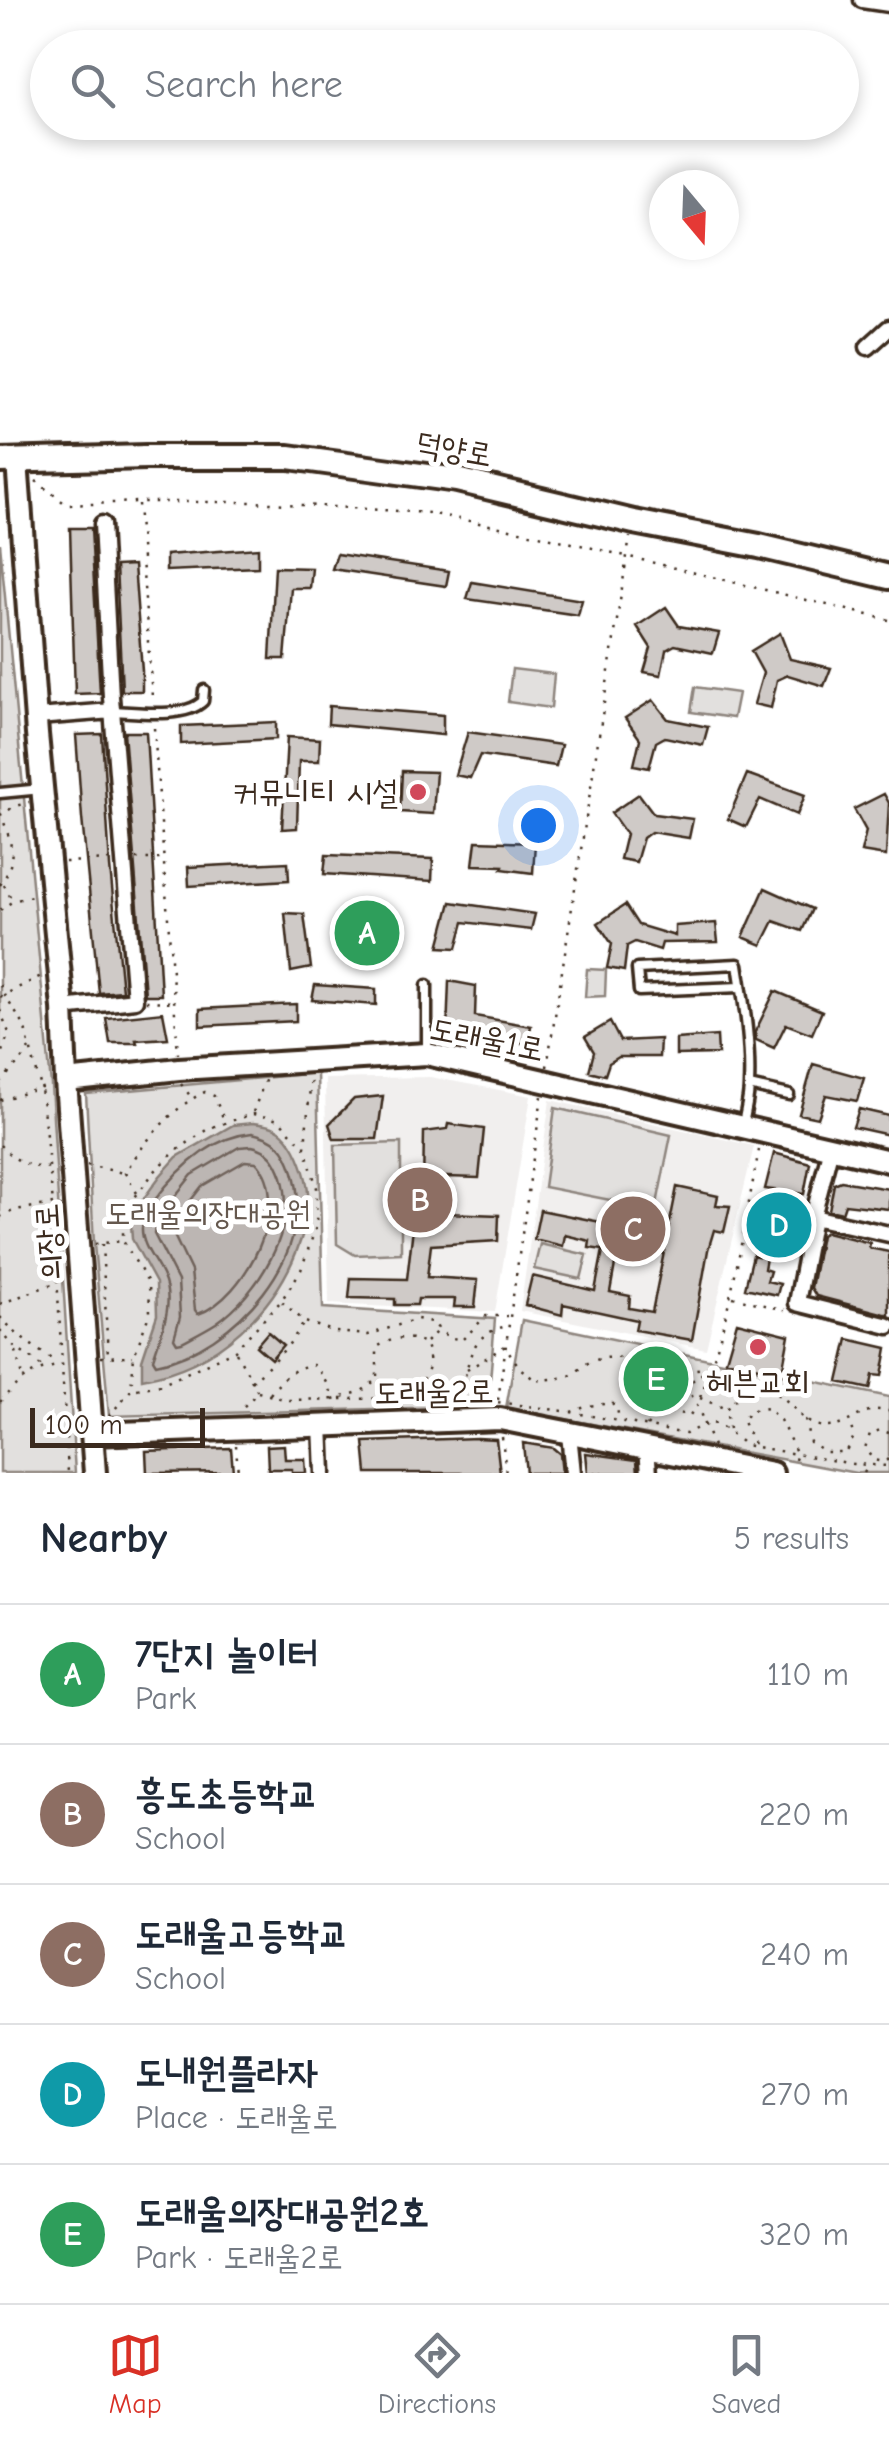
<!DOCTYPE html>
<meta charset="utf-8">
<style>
:root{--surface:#fff;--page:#f6f6f7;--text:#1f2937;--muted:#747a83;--line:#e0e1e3;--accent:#d93025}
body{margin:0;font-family:"Comic Neue","Poor Story",sans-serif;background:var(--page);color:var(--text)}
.compass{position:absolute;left:649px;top:170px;width:90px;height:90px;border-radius:50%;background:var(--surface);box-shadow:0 5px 15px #0003;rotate:161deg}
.scale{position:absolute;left:30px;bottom:25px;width:175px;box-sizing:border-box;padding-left:10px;border:5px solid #3b2a1e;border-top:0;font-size:28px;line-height:35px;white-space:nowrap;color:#3b2a1e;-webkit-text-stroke:8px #fff;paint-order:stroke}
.you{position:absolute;left:538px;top:825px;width:35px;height:35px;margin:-25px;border:8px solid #fff;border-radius:50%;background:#1a73e8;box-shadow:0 0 0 15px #1a73e833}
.badge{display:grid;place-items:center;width:65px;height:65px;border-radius:50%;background:var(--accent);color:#fff;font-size:32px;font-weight:700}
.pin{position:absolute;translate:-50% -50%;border:5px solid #fff;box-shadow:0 2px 10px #0006}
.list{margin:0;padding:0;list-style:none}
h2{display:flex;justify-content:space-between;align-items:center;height:130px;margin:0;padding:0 40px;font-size:42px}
h2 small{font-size:32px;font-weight:400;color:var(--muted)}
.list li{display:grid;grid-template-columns:65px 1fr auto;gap:30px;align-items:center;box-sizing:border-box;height:140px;padding:0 40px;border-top:2px solid var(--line)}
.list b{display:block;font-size:38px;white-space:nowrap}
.list p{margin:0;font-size:32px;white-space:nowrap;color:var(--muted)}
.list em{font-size:32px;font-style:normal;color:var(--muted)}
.icon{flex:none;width:55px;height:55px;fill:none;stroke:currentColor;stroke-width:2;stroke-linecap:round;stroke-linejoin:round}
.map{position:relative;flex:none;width:889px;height:1473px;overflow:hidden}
.search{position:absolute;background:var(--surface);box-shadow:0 5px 15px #0003;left:30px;right:30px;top:30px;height:110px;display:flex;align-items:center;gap:25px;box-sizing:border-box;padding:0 35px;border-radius:55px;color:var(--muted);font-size:38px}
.sheet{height:830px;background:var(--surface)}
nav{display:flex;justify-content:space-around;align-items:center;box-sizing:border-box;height:140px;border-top:2px solid var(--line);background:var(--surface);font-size:28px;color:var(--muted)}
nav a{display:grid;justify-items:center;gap:5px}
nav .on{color:var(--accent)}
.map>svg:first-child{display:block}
.built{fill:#f1efee}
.green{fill:#e2e0de;stroke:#8e857e;stroke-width:2.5}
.water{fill:#bcb6b3;stroke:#887e77;stroke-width:2.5}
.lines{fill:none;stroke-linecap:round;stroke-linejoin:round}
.shore{stroke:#6f625a;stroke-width:2.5}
.building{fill:#cfcac7;stroke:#3b2a1e;stroke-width:2.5}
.lane-casing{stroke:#3b2a1e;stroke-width:15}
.street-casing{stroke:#3b2a1e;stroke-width:21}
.secondary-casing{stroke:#3b2a1e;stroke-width:28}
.primary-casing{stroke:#3b2a1e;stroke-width:30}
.path{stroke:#3b2a1e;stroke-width:2.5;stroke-dasharray:2.5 8;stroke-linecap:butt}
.lane{stroke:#fff;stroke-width:8}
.street{stroke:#fff;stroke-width:14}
.secondary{stroke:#fff;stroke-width:20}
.primary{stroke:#fff;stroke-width:22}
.poi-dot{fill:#d1495b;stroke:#fff;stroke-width:4}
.labels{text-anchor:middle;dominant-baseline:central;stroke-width:10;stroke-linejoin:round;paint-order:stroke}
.street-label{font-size:32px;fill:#3b2a1e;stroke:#fff}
.poi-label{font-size:32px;fill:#3b2a1e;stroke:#fff;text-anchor:end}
.park-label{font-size:32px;fill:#65584e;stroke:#fff}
</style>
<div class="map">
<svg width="889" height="1473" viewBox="0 0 889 1473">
<rect width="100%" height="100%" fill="#fff"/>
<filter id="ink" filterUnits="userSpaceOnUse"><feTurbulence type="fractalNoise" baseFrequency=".01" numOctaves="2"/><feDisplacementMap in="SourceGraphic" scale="20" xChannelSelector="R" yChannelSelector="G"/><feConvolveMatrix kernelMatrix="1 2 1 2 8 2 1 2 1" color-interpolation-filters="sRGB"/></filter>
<g filter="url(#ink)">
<path class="built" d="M430,1077l101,19 -36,216 -166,-8 -4,-225z
M550,1100l204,46 -48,203 -186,-38z"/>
<path class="green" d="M0,543l51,542 24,388h-75z
M512,669l42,5 -3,34 -43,-6z
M695,687l43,6 -5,25 -42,-6z
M587,969l19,1 -1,26 -20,1z
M317,1073l6,235 172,11 -7,87 -379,10 -15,-172 -8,-150z
M555,1108l116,27 -15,74 -112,-22z
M401,1143v110l-46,2 -18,-11 -2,-99z
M540,1244l47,11 -6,24 -47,-10z
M522,1320l367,77v76h-33l-350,-65z"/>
<path class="water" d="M253,1123c6,1 16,2 22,5 16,8 24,28 29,44 7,22 5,45 -3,67 -23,71 -85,128 -159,140v-19l15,-45 -1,-32 -24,-44 -1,-16 5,-14 24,-33 17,-19 56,-32z"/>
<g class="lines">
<path class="shore" d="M252,1133c24,5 34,15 41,39 26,81 -60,178 -137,192l-3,-5c8,-26 22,-55 10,-82 -6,-15 -22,-31 -21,-49 0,-11 6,-18 12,-27 24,-32 56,-64 98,-68z
M252,1146c18,4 24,14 30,31 16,52 -24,117 -66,146 -11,7 -23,13 -34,19l-5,1 -3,-5 6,-21 -2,-36 -24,-47 2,-14 36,-45 47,-28z
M245,1161l11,1c39,40 -12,137 -58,152l-3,-4 -4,-39 -21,-44 32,-41z"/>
</g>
<path class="building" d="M70,528h21l9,165 -25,1z
M258,548v19l-92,4v-16z
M337,554l112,17 -3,15 -114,-17z
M134,565l8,106v20h-20l-6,-125z
M275,567l37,1 -2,20h-19l-6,71h-15z
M472,582l110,18 -4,15 -111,-16z
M666,607l13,19 40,7 -6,20 -38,-8 -9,5 -5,25 -17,-3 7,-24 -14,-22z
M780,633l10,26 41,9 -7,18 -36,-11 -11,5 -6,28 -17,-4 9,-31 -12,-22z
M653,700l15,19 40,8 -5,18 -38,-8 -9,5 -7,26 -15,-3 6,-26 -15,-21z
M329,706l114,9v20l-115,-11z
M276,722v17l-95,5v-18z
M124,732h22l15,263h-16z
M468,732l93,13 -5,21 -76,-11 -10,23 -15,-3z
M102,734l8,133 12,124 -23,2 -17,-175 -6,-83z
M287,737l33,2 -1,22h-20l-2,67 -15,1z
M402,771l34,1 -3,42 -33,-2z
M747,774l58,21 -8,20 -37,-16 -14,28 -18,-8z
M639,794l15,20 39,5 -4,19 -38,-6 -8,6 -7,24 -16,-3 6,-25 -15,-21z
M884,794l5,9 -3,53 -25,-4 5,-21 -12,-22z
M476,841l59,2 -2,30 -31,-4 1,-3 -30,-1z
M326,855l107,4 -1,22 -108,-7z
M288,862l1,18 -100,6 -1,-19z
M765,888l47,21 -10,22 -28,-10 -12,24 -19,-8z
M451,902l84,12 -4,16 -67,-8 -7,26 -18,-1z
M625,905l13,20 37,11v-10l41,-3 2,19 -56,1 -2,7 -25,-8 -8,4 -3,25 -17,-3 5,-24 -14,-21z
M285,913l19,1 7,54 -20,4z
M449,981l27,5 -1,30 56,10 -3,18 -81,-11z
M315,985l61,4v16l-64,-5z
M775,991l47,20 -10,23 -26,-10 -12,24 -18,-8 -1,-8z
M296,1004v17l-96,5v-17z
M163,1012l5,26 -32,2 1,3h-27l-4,-25z
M610,1022l10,19 40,-2 -1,18h-40l-10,6 -4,12 -16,-4 5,-19 -9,-15z
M717,1036l1,18 -42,1v-16z
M813,1064l51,14 -7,23 -31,-6 -8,23 -19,-4z
M383,1096l-6,43h-43l-5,-15 25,-25z
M859,1109l30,7v19l-36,-8z
M448,1124l36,5 -5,49 -32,-1 -2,36 54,2 -1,26 -67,4 -4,32 51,3 -3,27h-21l1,-8h-37l-1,6h-22v-6l-46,-1 2,-20 56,1 10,-86 6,-5 1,-56 23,-3z
M774,1153l36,10 -6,31 -39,-5z
M841,1181l48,8v20l-44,-5 -3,9 -13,-3 5,-26z
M677,1187l41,9 -2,9 14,1 -6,26 -10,-2 -6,20 -16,90 -57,-10 2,-10 -74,-16 -1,11 -37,-10 7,-29 63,15 8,-41 -14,-2 1,-7 -25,-6 -2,11 -29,-7 6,-29 91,18 -6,32 -9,-1 -6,33 20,4 -1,12 23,4z
M764,1204l37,8 -7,34 -38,-7z
M826,1232l44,11 -1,5 20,4v63l-73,-19 -5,-8 10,-53z
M753,1255l13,3 -2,11 6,2 -3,10 13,3 -3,11 -32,-7z
M737,1322l52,13 -7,37 -56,-12z
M268,1332l15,13 -12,14 -15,-13z
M848,1339l39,9 -5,28 -9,-1 -3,14 -32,-7z
M477,1438l19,1 4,34h-133l-3,-31z
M523,1443l30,5 7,6 2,19h-36z
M284,1445l1,14h20l1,14h-14v-4h-24l-1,-23z
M231,1448l2,24 -86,1 -1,-22z
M586,1453l51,7 1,13h-50z"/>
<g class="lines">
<defs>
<path id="lane" d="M112,711c25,1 73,8 91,-10l1,-11
M0,793l42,-4
M427,985v69
M741,987l-102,4 -2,-22 101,-5c6,39 13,81 11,121 0,14 -4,27 -6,40
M749,1086l40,9"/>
<path id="street" d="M862,0l27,4
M868,347l21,-19
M37,717l75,-6
M63,1008l72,-8 -24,-303 -9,-173
M831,1147l-18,70 -16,86 92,23
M813,1217l76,17
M321,1424l2,49
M569,1434l4,39
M647,1447l2,26"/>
<path id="secondary" d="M17,461l20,273 26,274 3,73 29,392
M66,1081l113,-12 248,-15 462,107
M92,1434l408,-15 272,54"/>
<path id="primary" d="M0,461l146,-4h143l168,23 177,42 125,24 130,31"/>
</defs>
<use href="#lane" class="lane-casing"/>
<use href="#street" class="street-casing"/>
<use href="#secondary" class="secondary-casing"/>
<use href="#primary" class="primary-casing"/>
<path class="path" d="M36,481l31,24 71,-3h117l174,11 106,21 354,86
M138,504l14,193
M154,728l24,326
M136,859h27
M65,862l47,-2
M0,885c19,-26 11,-43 1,-71l15,-8 13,-4
M4,885l8,15
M0,910l13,-9 22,-6
M0,985l4,10 20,30 17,63 12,116 15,269
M0,997l45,-23
M146,1001l27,1
M0,1010l9,23 -9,24
M547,1067l83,-530
M0,1082l22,-22 7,-11
M181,1084l10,13
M0,1100l49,-14
M253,1112l13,-34
M0,1145c15,17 34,25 56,22
M305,1147l6,-72
M87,1165l36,8
M137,1193l-12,-20c19,-31 47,-66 80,-81l9,4 10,24
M0,1217l15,-7 38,-6
M95,1244l27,-3
M102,1244l6,112
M733,1297l52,13
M282,1302l23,20 31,10 32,3 49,-16 14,3 17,15 14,3 24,-24h21
M0,1304l55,-21
M0,1317l20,20 37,26
M0,1330l16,19 15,9 12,10
M426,1342l12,-12
M16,1351l6,26
M236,1352l22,40 -19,19
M101,1357l32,-1
M638,1363c12,16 21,25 19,46
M713,1368l14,15 15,10c58,-11 44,32 85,34 19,0 30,-14 46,-17 5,-1 11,1 16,1
M467,1370l38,-24 15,22 16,13c10,-2 23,-2 33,-5 8,-3 14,-11 21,-14 27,-11 56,0 79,14l20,-6 22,-3
M252,1382l35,-35 17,-24
M420,1385l11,-2 31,3
M258,1392l29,8 173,-3 111,15 115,22 20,-11 12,1 27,21 108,19 36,2
M270,1394c12,-15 23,-27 43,-29 10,9 18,22 20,35l29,-9 15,-12v-32c17,-10 29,-12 48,-4 10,24 1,33 -13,52
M659,1394l10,-18
M460,1396c11,-34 5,-60 47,-70
M700,1398l24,10
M498,1400l44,-304
M0,1402c25,-29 33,-31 70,-39
M571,1412l17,-6 24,-3 5,5 2,12
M109,1416l22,-26 3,-34 16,-44 -1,-28 -26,-43v-21l6,-15 25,-33 21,-20 34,-24 44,-14 26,6 26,28 12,40 -1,39 -15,43 -20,31 -46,49 -74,35 -30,5
M805,1420l5,22 16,10h19l9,-15 -4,-13
M647,1426l10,-16 33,5 7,-10 -11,-20 24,-17
M729,1429l-3,-20 15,-15
M889,1433l-9,-3 -10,4 -5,14 8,12 10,2 6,-3
M502,1437l4,36
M754,1444l-12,-24 10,-10 15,-2 13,12 17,34 -4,11
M236,1445l2,28
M713,1446l-16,-41c33,-81 45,-170 62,-255
M864,1473l5,-9"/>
<use href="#lane" class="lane"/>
<use href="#street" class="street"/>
<use href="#secondary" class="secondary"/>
<use href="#primary" class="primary"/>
</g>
</g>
<g class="poi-dot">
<circle cx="418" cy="792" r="10"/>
<circle cx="758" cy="1347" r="10"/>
</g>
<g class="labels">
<g class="street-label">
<text transform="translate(454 449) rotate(10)">덕양로</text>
<text transform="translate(487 1039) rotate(11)">도래울1로</text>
<text transform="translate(49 1242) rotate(-94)">의장로</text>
<text transform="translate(434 1392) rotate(-1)">도래울2로</text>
</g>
<g class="poi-label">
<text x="398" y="792">커뮤니티 시설</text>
<text x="758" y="1382" text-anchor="middle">헤븐교회</text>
</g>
<g class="park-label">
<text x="208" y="1213">도래울의장대공원</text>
</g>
</g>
</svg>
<svg class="compass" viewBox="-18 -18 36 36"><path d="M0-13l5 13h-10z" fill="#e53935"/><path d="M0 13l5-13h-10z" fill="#747a83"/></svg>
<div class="scale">100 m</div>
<div class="you"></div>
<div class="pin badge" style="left:367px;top:933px;background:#2e9e5b">A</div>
<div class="pin badge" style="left:420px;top:1200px;background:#8d6e63">B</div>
<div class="pin badge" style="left:633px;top:1229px;background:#8d6e63">C</div>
<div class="pin badge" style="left:779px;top:1225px;background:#0f9aa8">D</div>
<div class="pin badge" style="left:656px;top:1379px;background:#2e9e5b">E</div>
<div class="search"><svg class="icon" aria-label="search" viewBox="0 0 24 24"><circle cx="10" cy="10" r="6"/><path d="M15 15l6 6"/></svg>Search here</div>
</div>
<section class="sheet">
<h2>Nearby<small>5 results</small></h2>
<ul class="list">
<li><span class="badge" style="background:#2e9e5b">A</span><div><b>7단지 놀이터</b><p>Park</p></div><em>110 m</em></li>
<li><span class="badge" style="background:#8d6e63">B</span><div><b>흥도초등학교</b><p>School</p></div><em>220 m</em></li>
<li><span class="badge" style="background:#8d6e63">C</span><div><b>도래울고등학교</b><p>School</p></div><em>240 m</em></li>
<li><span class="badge" style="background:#0f9aa8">D</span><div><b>도내원플라자</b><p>Place · 도래울로</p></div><em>270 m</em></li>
<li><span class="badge" style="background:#2e9e5b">E</span><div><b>도래울의장대공원2호</b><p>Park · 도래울2로</p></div><em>320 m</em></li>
</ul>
</section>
<nav>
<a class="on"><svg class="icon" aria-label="map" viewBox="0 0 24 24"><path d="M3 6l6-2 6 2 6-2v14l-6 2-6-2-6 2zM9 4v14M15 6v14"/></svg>Map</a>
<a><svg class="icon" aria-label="directions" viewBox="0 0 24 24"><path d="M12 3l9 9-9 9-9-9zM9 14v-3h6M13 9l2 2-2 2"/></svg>Directions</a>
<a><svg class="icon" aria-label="saved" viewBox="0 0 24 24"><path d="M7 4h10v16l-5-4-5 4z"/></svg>Saved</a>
</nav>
